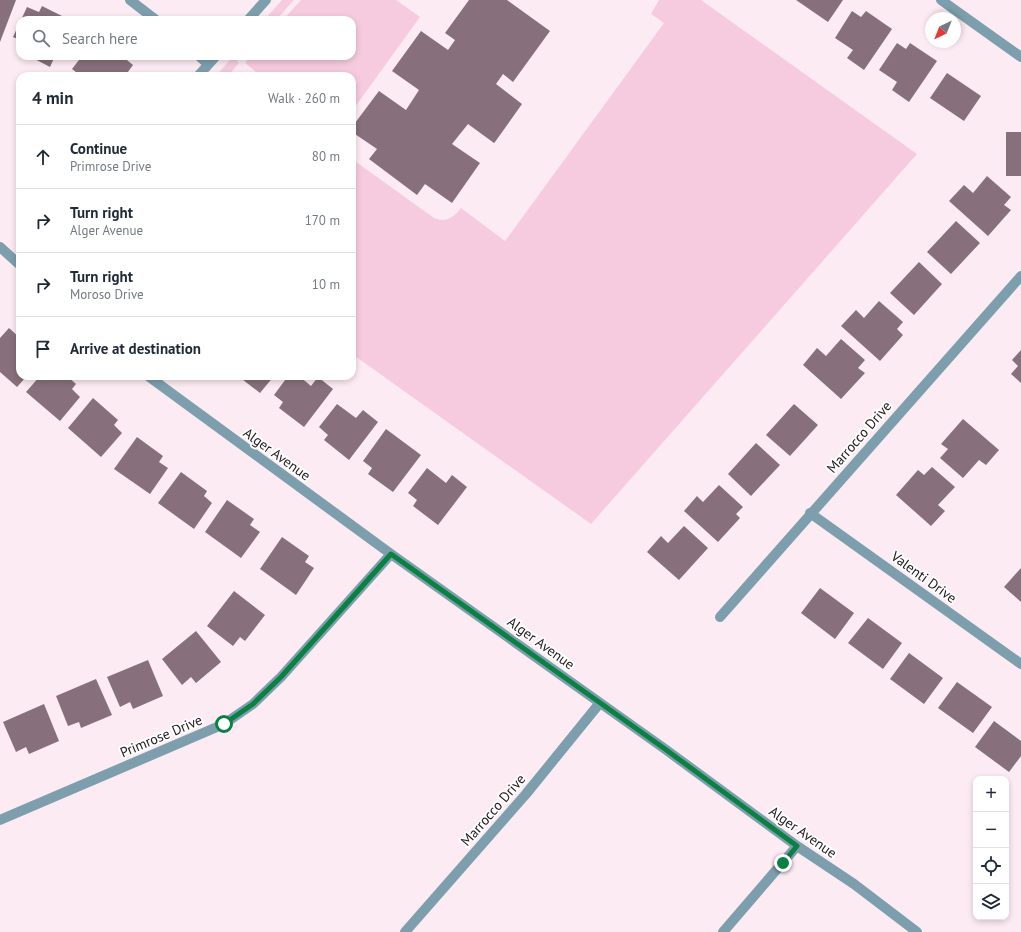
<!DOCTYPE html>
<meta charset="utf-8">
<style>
:root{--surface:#fff;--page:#f2f2f3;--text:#1f2937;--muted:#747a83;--line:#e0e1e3}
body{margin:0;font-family:"PT Sans",sans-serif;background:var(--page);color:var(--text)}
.controls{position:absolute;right:12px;bottom:12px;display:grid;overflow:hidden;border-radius:8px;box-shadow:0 2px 6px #0003}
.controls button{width:36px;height:36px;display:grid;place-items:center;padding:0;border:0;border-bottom:1px solid var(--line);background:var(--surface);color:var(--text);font:20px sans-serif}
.compass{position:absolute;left:925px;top:12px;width:36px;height:36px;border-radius:50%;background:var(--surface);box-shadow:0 2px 6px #0003;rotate:223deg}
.stop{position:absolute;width:12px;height:12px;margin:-9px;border:3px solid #0b8043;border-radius:50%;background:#fff}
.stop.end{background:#0b8043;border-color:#fff;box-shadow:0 1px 4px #0008}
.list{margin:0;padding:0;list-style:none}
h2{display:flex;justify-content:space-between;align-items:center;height:52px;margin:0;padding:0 16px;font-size:17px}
h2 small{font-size:13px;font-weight:400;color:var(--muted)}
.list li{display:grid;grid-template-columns:26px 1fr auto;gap:12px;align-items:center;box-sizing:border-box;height:64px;padding:0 16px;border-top:1px solid var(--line)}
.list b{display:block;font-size:15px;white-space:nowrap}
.list p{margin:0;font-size:13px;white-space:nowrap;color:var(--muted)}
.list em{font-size:13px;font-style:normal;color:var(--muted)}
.icon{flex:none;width:22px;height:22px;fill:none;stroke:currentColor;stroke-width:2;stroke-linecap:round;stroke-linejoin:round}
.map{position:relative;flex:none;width:1021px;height:932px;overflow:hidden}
.search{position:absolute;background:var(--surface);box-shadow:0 2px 6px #0003;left:16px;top:16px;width:340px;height:44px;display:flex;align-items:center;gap:10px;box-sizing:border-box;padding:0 14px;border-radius:12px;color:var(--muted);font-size:15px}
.panel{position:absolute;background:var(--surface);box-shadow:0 2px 6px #0003;left:16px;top:72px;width:340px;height:308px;border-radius:12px}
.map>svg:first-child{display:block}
.green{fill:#f7cbdf}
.building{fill:#87707b}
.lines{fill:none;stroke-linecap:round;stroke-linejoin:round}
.minor{stroke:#7d9fad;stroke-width:10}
.route{stroke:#0b8043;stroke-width:5}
.labels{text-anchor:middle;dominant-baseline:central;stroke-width:4;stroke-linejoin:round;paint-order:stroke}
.street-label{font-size:14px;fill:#21181c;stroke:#fefefe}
</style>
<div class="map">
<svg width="1021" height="932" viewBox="0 0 1021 932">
<rect width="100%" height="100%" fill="#fcebf2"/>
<path class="green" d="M282,0h12l-18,20h-12z
M301,0h95l24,17 -68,94v-35h-91l-16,-13 6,-7h101v-36h-69z
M659,0h42l216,154 -326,370 -239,-170v-195l82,59c12,5 19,0 27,-10l44,33 159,-218 -13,-9z
M233,56l6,7 -11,13h-12z"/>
<path class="building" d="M0,0h16l-16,42z
M469,0h38l43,31 -37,51 -10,-8 -7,10 26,20 -27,38 -1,1 -26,-19 -16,20 28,19 -28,40 -27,-19 -8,11 -48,-36 8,-10 -25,-17v-5l27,-36 27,19 13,-20 -27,-19 29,-40 27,19 7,-10 -10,-7z
M796,0h47l-15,22z
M42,6l28,14h-49l6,-13 12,5z
M852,11l9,6 5,-6 26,18 -28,41 -17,-12 6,-8 -18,-12z
M20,22v18l-7,-3z
M897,43l9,6 4,-6 27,18 -28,41 -17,-12 5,-8 -18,-12z
M29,56h26l-5,11z
M82,56h40l11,9 -8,11h-44l-9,-7z
M947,73l34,23 -17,25 -34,-23z
M1006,132h15v44h-15z
M987,176l24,21 -7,8 7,5 -23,26 -39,-35 15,-16 9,8z
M956,221l24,22 -29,31 -24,-22z
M919,262l23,22 -28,31 -24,-22z
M879,301l24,21 -6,7 6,6 -23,26 -39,-35 15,-16 8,8z
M9,328l11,10v38h7l-10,11 -17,-15v-34z
M841,339l24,21 -7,8 7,5 -24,26 -38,-34 14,-17 9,8z
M1021,350v33l-10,-9 7,-8 -6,-6z
M40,376h27l9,8 -4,5 8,8 -20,24 -34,-29z
M238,376h36l-14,17z
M288,376h11l12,10 7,-9 15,12 -29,38 -25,-19 4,-6 -9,-7z
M93,398l25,22 -4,5 8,8 -21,24 -33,-29z
M337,404l19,14 7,-8 15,12 -29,38 -25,-20 4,-5 -9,-8z
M794,404l24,21 -28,31 -24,-21z
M963,419l36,31 -13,15 -7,-5 -16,18 -23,-20 8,-9 -7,-5z
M386,429l35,26 -28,37 -25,-18 4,-6 -9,-7z
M137,437l26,19 -4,6 9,6 -18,26 -36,-25z
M756,443l24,22 -29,31 -23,-22z
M932,467l23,20 -17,18 7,6 -14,15 -35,-31 22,-25 6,5z
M427,468l19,15 6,-8 15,12 -29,38 -25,-19 4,-6 -9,-7z
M181,472l26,19 -3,5 8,7 -18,26 -36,-26z
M719,485l24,22 -7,7 4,4 -22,24 -34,-31 13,-15 6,6z
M227,500l27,19 -4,6 10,7 -19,26 -36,-26z
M684,526l24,22 -29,32 -32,-28 14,-16 7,7z
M282,537l27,19 -4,6 9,6 -18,27 -36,-26z
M1021,568v34l-17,-15z
M820,588l34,25 -19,26 -34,-26z
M234,591l31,24 -20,26 -5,-4 -7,9 -26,-20z
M868,618l34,25 -19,26 -35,-26z
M196,631l25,31 -25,21 -5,-6 -9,8 -20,-26z
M909,653l34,25 -19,26 -34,-25z
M148,660l15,36 -30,13 -3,-7 -10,5 -13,-30z
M96,679l16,36 -31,13 -2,-6 -11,4 -12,-30z
M957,682l35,25 -19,26 -35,-25z
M44,704l15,37 -30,13 -3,-7 -10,5 -13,-30z
M994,721l27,20v15l-12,16 -34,-25z"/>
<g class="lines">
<path class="minor" d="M130,0l26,20
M941,0l80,57
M248,20l18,-20
M199,56l9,8
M198,76l18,-20
M0,247l20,18
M148,376l243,178 274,195 132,97 57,38 63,48
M810,513l211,151
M720,617l301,-341
M0,820l224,-96 29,-20 28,-27 110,-123
M405,932l121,-138 73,-90
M723,932l74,-86"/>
</g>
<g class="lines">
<path class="route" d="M224,724l29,-20 28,-27 110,-123 274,195 132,97 -14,17"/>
</g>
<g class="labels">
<g class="street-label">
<text transform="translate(859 437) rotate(-49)">Marrocco Drive</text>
<text transform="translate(277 454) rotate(36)">Alger Avenue</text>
<text transform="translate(924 577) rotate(36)">Valenti Drive</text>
<text transform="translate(541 643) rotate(36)">Alger Avenue</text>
<text transform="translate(161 736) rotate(-23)">Primrose Drive</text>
<text transform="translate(493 810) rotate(-49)">Marrocco Drive</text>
<text transform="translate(803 832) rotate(35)">Alger Avenue</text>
</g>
</g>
</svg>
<div class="controls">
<button>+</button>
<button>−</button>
<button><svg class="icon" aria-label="locate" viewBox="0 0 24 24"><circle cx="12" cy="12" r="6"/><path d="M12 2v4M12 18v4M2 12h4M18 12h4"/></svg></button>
<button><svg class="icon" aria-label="layers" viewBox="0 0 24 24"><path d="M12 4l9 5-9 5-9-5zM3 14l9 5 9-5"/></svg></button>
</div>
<svg class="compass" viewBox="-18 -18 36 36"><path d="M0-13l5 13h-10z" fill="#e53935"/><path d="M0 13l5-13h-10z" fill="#747a83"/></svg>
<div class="stop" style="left:224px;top:724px"></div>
<div class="stop end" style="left:783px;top:863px"></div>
<div class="search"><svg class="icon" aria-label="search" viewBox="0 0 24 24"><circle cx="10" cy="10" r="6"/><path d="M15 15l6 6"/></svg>Search here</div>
<section class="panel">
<h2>4 min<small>Walk · 260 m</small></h2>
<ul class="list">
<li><svg class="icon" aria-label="ahead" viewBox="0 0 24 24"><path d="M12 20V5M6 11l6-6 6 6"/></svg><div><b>Continue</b><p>Primrose Drive</p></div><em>80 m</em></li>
<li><svg class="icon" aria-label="right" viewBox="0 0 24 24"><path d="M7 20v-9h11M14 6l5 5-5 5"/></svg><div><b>Turn right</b><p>Alger Avenue</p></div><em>170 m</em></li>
<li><svg class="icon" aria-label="right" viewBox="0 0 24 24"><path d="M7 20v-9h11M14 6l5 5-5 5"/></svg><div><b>Turn right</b><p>Moroso Drive</p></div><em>10 m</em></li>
<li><svg class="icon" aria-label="arrive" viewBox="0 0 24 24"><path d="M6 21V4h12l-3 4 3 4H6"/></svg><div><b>Arrive at destination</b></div></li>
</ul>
</section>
</div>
